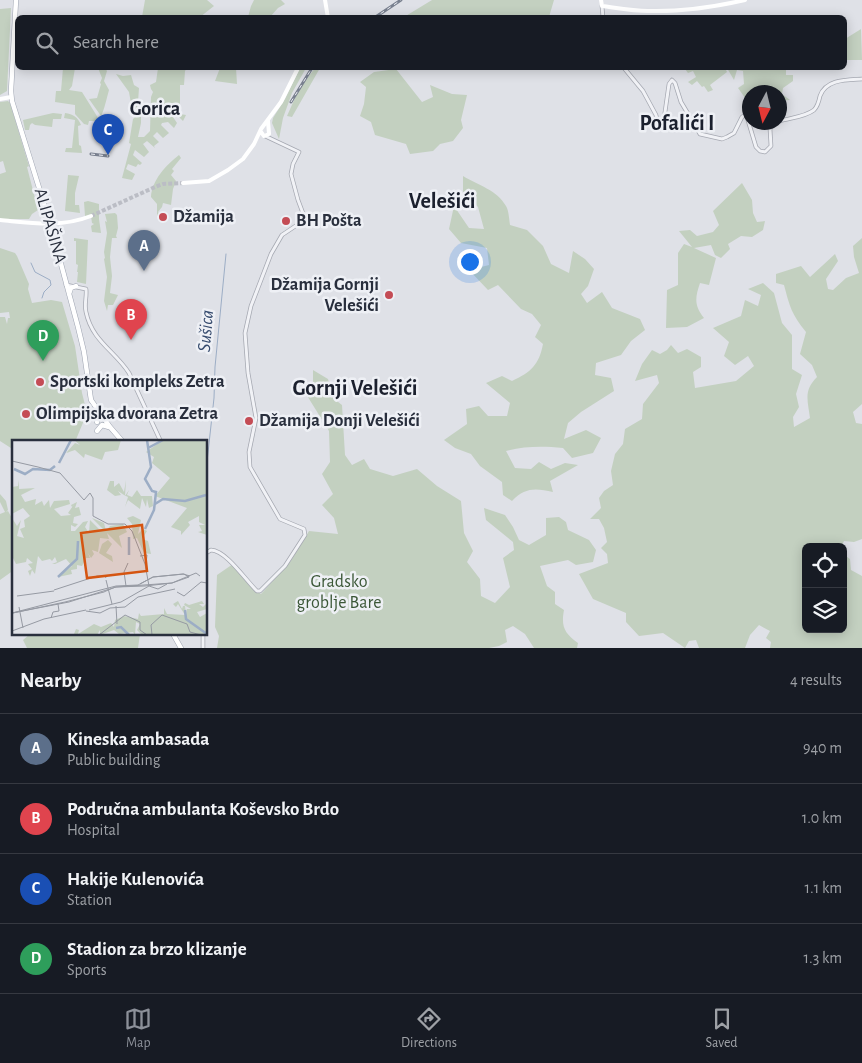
<!DOCTYPE html>
<meta charset="utf-8">
<style>
:root{--surface:#171b24;--page:#20242c;--text:#f1f3f6;--muted:#9ea1a6;--line:#363941;--accent:#8c9099}
body{margin:0;font-family:"Alegreya Sans",sans-serif;background:var(--page);color:var(--text)}
.controls{position:absolute;right:15px;bottom:15px;display:grid;overflow:hidden;border-radius:8px;box-shadow:0 2px 12px #0003}
.controls button{width:45px;height:45px;display:grid;place-items:center;padding:0;border:0;border-bottom:1px solid var(--line);background:var(--surface);color:var(--text);font:25px sans-serif}
.compass{position:absolute;left:742px;top:85px;width:45px;height:45px;border-radius:50%;background:var(--surface);box-shadow:0 2px 12px #0003;rotate:187deg}
.you{position:absolute;left:469px;top:261px;width:18px;height:18px;margin:-12px;border:4px solid #fff;border-radius:50%;background:#1a73e8;box-shadow:0 0 0 8px #1a73e833}
.badge{display:grid;place-items:center;width:32px;height:32px;border-radius:50%;background:var(--accent);color:#fff;font-size:16px;font-weight:700}
.pin{position:absolute;translate:-50% -41px;filter:drop-shadow(0 1px 2px #0008)}
.pin::after{content:'';position:absolute;top:26px;width:18px;height:15px;background:inherit;clip-path:polygon(0 0,100% 0,50% 100%)}
.list{margin:0;padding:0;list-style:none}
h2{display:flex;justify-content:space-between;align-items:center;height:65px;margin:0;padding:0 20px;font-size:21px}
h2 small{font-size:16px;font-weight:400;color:var(--muted)}
.list li{display:grid;grid-template-columns:32px 1fr auto;gap:15px;align-items:center;box-sizing:border-box;height:70px;padding:0 20px;border-top:1px solid var(--line)}
.list b{display:block;font-size:19px;white-space:nowrap}
.list p{margin:0;font-size:16px;white-space:nowrap;color:var(--muted)}
.list em{font-size:16px;font-style:normal;color:var(--muted)}
.icon{flex:none;width:28px;height:28px;fill:none;stroke:currentColor;stroke-width:2;stroke-linecap:round;stroke-linejoin:round}
.map{position:relative;flex:none;width:862px;height:648px;overflow:hidden}
.search{position:absolute;background:var(--surface);box-shadow:0 2px 12px #0003;left:15px;right:15px;top:15px;height:55px;display:flex;align-items:center;gap:12px;box-sizing:border-box;padding:0 18px;border-radius:8px;color:var(--muted);font-size:19px}
.sheet{height:345px;background:var(--surface)}
nav{display:flex;justify-content:space-around;align-items:center;box-sizing:border-box;height:70px;border-top:1px solid var(--line);background:var(--surface);font-size:14px;color:var(--muted)}
nav a{display:grid;justify-items:center;gap:2px}
nav .on{color:var(--accent)}
.map>svg:first-child{display:block}
.green{fill:#c3d0c0}
.lines{fill:none;stroke-linecap:round;stroke-linejoin:round}
.stream{stroke:#9cadc5;stroke-width:1}
.secondary-tunnel{stroke:#bbbdc5;stroke-width:4;stroke-dasharray:4 2;stroke-linecap:butt}
.tertiary-casing{stroke:#a5a8b1;stroke-width:4.5}
.primary-casing{stroke:#9fa5b2;stroke-width:5.5}
.tertiary{stroke:#f1f2f6;stroke-width:3}
.secondary{stroke:#fff;stroke-width:4}
.primary{stroke:#fff;stroke-width:4.5}
.rail-casing{stroke:#79808f;stroke-width:3}
.rail{stroke:#eef0f5;stroke-width:1;stroke-dasharray:4;stroke-linecap:butt}
.secondary-bridge{stroke:#fff;stroke-width:4}
.poi-dot{fill:#c44c55;stroke:#eef0f5;stroke-width:2}
.labels{text-anchor:middle;dominant-baseline:central;stroke-width:5;stroke-linejoin:round;paint-order:stroke}
.poi-label{font-size:18px;font-weight:bold;fill:#292f3d;stroke:#eef0f5;text-anchor:start}
.street-label{font-size:18px;fill:#292f3d;stroke:#eef0f5}
.park-label{font-size:18px;fill:#3b5737;stroke:#eef0f5}
.water-label{font-size:19px;font-style:italic;fill:#364b6e;stroke:#eef0f5}
.quarter-label{font-size:20px;font-weight:bold;fill:#1b202e;stroke:#eef0f5}
.district-label{font-size:22px;font-weight:bold;fill:#1b202e;stroke:#eef0f5}
.inset-river{fill:none;stroke:#9cadc5;stroke-width:2.5}
.inset-road{fill:none;stroke:#969aa3;stroke-width:1}
.view{fill:#d55511;fill-opacity:0.15;stroke:#d55511;stroke-width:2.5}
.inset-edge{fill:none;stroke:#292f3d;stroke-width:2.5}
</style>
<div class="map">
<svg width="862" height="648" viewBox="0 0 862 648">
<rect width="100%" height="100%" fill="#dfe1e7"/>
<path class="green" d="M145,0h62l7,6 -14,11h-58z
M254,0h27l4,4 -7,4 -8,9h-22l3,-11z
M432,0h122l-5,17h-145z
M11,8l-4,83 -7,4v-86z
M861,29l1,31h-17v-21z
M56,68h19l-3,18 -3,4 13,2 18,29h-11l-1,4 -4,-1 -9,-10v-9l-20,-3 1,-11h5l2,-23z
M98,68h7l2,3 -3,10 5,9c-2,7 -5,21 -8,26l-12,-17 8,-1 4,-14 -1,-1 2,-5z
M158,68h29l-2,3 -1,14h-4v29l6,1 -3,6 -7,-7 -3,3 4,6 -3,5 -6,-6 -6,1 -1,2 8,8 -6,5 -6,-6 -4,4 6,6 -5,4 1,2 -8,-7 -4,3 6,8 -5,5 -9,-7 -2,5 9,8 -2,2 -2,-1 -2,3 -8,-3 -2,5 9,5 -3,6 -10,-2 9,-34 -2,-1 4,-24 5,-5 3,-15v24l-3,14h6l6,-6 1,-34 2,-5 -2,-3 -1,-4 6,-3z
M220,68h16l1,16 -22,-3z
M300,68h6l-14,25 -9,25 -4,21 -7,-16 1,-5 12,-19z
M315,68h5l-28,49 -5,-1 12,-27z
M686,68h39l2,4 -17,13 3,5 -5,2 -4,-6 -2,1 -5,-6 -5,4 -4,-3 8,-5 -3,-6 -5,2 -3,-4z
M727,68h59v7h7v6l-10,7 -1,6 8,6 -10,1v-9h-30l-2,10 -10,-14 6,-4 -1,-13 -6,-1 -3,10z
M396,69l26,33 11,-5 -3,-12 22,9 15,1 -6,25 2,8 -10,13 -13,3 -7,7 -23,3 -4,-10 -31,-9 -4,-13 -11,-6 4,-12 2,-17 -6,-5 14,-10z
M116,74l7,2 8,-1 3,10 5,3 -1,14 -3,12 -2,1 -4,-23z
M8,101l2,2 19,63 -2,1 11,43 -6,4 -3,5h-29v-45l6,-2 -3,-11 -3,1v-60z
M53,113l9,1 -1,5h-8l-1,8 -17,-2 -3,-2 -2,2 -1,5h-4l-2,-10z
M65,113c8,1 13,4 16,12l-3,1 1,19 2,1 1,7 -17,-1 1,-4h6l3,-28 -11,-2z
M179,155l2,3 -9,11 2,2 -3,4 5,6 -3,8 -2,16 -8,-2 -1,4 -4,5 2,4h-3v-12l-6,-7c1,-17 15,-32 28,-42z
M68,175l11,1 -4,17v12h4l1,8 -15,-2z
M463,176c15,9 34,14 43,30 3,5 3,13 4,19l17,5 16,16 8,18 18,9 4,-22 12,8 9,10 -6,17 -7,8 6,9 15,-11 10,16 28,11 5,11 -14,11 -10,14 -25,8 -1,12 16,3 3,13 -33,21 -13,11 -4,16 22,-9 15,8 -8,15 -21,5 -9,-10c-20,-2 -38,-2 -57,3l9,17 16,1 8,-7 12,7 14,-6 13,2 -28,16 3,11c-17,-4 -28,-5 -41,9l-9,-6 -1,-13 -22,-16 -9,-12 -16,-6 -11,-8 23,-16 -1,-15 13,-3 9,10h19l3,-13 -24,-20 16,-7 10,5c19,-9 27,-16 31,-37l-8,-7 6,-12 -9,-11 -11,-5 -23,-24 -10,5 -19,-20 20,-5 -2,-17 -26,-5 -12,-14 5,-23 15,22 15,1 -6,-22 -15,-15z
M742,183l10,17 1,13 4,9 8,-1 -2,9 -11,7 -11,-1 -13,8 2,5 -9,9 -6,-3 -4,-10 -17,3 22,10 -7,27 -9,-2c-5,15 -6,22 4,35l-17,9 -21,1 1,-38 11,-5v-32l6,-9 8,3 -13,-16 11,-1 7,6 16,-4 6,-7 -6,-14z
M88,201l11,3v15l2,14 -9,-1 -1,-6 3,-2 -2,-1 -1,-7h-6l-1,-14z
M115,213l2,2 1,13 -2,8 1,2h-5l-2,19 2,19 -2,17 8,2 -5,10h-5l-1,6 -3,-10 3,-24 -3,-18 1,-1 -1,-6 3,-19 -2,-12 2,1 -2,-8z
M74,238l14,2 -2,44 -9,-2 1,-10h-1l1,-7 -2,-1v-23h-2z
M862,238v166l-9,8 3,11 6,1v115l-8,3 -10,-1 -3,6h-35v82h37v-75l7,5 1,11 11,6v72h-92l1,-6 -5,-4 4,-7 -11,-6 -9,10 -5,13h-46l-3,-8 -7,1 -4,7 -22,-15 -24,3 -13,-14v-9l-33,-14 -14,-25 29,-11 -1,-9 -6,-6 6,-6 -3,-14 -5,-9h-9l11,-11 -2,-10 5,-7 9,-6 -2,-14 4,-17 8,-10 2,-15 17,-10 1,-15 16,-21 -2,-8 -22,6 7,-17 10,-14 8,4 7,-4 4,-5 7,8 9,-4 14,8v10l-8,5 2,16 41,-7 18,-15 -6,-10 -13,9 -11,-9 5,-14 -16,-14 28,-12 4,-16 13,6 3,-11 -13,-6 15,-6 11,10 8,30 10,12v34l10,6 -6,19 3,13 -6,10 1,10 16,-9c-2,-17 -7,-27 7,-41l-5,-12 -12,-11 6,-22c-15,-19 -16,-25 -22,-47l-8,-2v-9l25,-8 9,11 25,-23 3,7 -12,18 2,10 5,1 13,-12 13,-5 -5,-16 -1,-11z
M0,248l15,5 2,3 12,28 -1,5 4,14 19,-3 11,2 13,44 7,47 5,20 -12,29h-61v8l-14,-9v-124h5l2,7 1,-6h2l-1,-6 -9,1z
M313,370l15,9 5,19 9,7 3,50 7,10 12,-6 6,10 23,7 24,-7 20,17 24,15 3,32 9,18 -6,11 13,17 1,17 14,7 15,-16 -7,-29 11,-8 -1,-8 -27,-22 -2,-12 21,7 8,12 6,13 10,5 17,-10v-17l13,-1 7,5 2,8 21,10 7,10 -3,12 -17,3 -8,-5 -28,6 7,20 8,6v12l9,6c-3,16 0,23 14,33l-1,5h-43l-9,-14 -12,-8 -8,4 2,12 -8,4 -10,2h-272l2,-12 -4,-9 2,-52 16,-11 19,24 9,6 29,-32 19,-31 29,3 -4,-16 -12,-13 11,-11 -11,-20 8,-12 -1,-31 -23,-37 7,-9z
M0,494l6,7 2,9 -2,2 2,-1 6,11v48l-14,10v-66l5,-2 -5,-10z
M30,634h110l-2,14h-111l-4,-8z"/>
<g class="lines">
<path class="stream" d="M31,263l4,9 15,8 1,5 -7,7 -2,6
M206,471l8,-73 1,-31 11,-113"/>
<path class="secondary-tunnel" d="M91,216l64,-29 8,-3 20,-1"/>
<defs>
<path id="tertiary" d="M602,6l1,12
M624,68l19,23 13,24 3,12 4,-1 6,-42 3,-4 3,3 6,19 19,32 22,5 5,-2 7,-4 8,-16 3,-2 2,2 9,30 4,4 5,1 6,-6 -1,-17 5,-7
M780,121c10,-3 25,-4 34,-11 4,-4 5,-9 6,-14 6,-17 27,-16 42,-17
M66,285l20,4c1,8 -2,15 0,23 6,29 29,39 43,61l32,69
M206,553l5,-3c16,1 35,31 46,41h3l25,-25 20,-31 -1,-6 -24,-10 -30,-52 -1,-15 7,-34 -8,-45 -3,-40 6,-27 20,-52 11,-19 21,-14 1,-5 -6,-16 -7,-26 2,-10 6,-12 -34,-16
M203,648v-14"/>
<path id="primary" d="M16,0l-5,91 1,10 38,122 28,104 6,25 7,48 19,27 13,15
M69,294l2,-6 5,-2
M96,412l1,10
M97,431l5,-6 7,2
M173,634l8,14"/>
</defs>
<use href="#tertiary" class="tertiary-casing"/>
<use href="#primary" class="primary-casing"/>
<use href="#tertiary" class="tertiary"/>
<path class="secondary" d="M325,0l3,18
M601,0l1,6c15,2 31,5 46,5 33,1 66,-4 97,-11
M0,99l11,-2
M261,132l3,4 5,-2 -1,-13
M183,183l26,-2 19,-11 15,-11 11,-15 7,-15 20,-27 17,-34"/>
<use href="#primary" class="primary"/>
<defs>
<path id="rail" d="M374,18l27,-18
M291,102l21,-34
M91,154l17,2"/>
</defs>
<use href="#rail" class="rail-casing"/>
<use href="#rail" class="rail"/>
<path class="secondary-bridge" d="M0,220c32,3 60,8 91,-4"/>
</g>
<g class="poi-dot">
<circle cx="163" cy="217" r="5"/>
<circle cx="286" cy="221" r="5"/>
<circle cx="389" cy="295" r="5"/>
<circle cx="40" cy="382" r="5"/>
<circle cx="26" cy="414" r="5"/>
<circle cx="249" cy="421" r="5"/>
</g>
<g class="labels">
<g class="poi-label">
<text x="173" y="217">Džamija</text>
<text x="296" y="221">BH Pošta</text>
<text x="379" y="285" text-anchor="end">Džamija Gornji<tspan x="379" dy="21">Velešići</tspan></text>
<text x="50" y="382">Sportski kompleks Zetra</text>
<text x="36" y="414">Olimpijska dvorana Zetra</text>
<text x="259" y="421">Džamija Donji Velešići</text>
</g>
<g class="street-label">
<text transform="translate(50 226) rotate(74)">ALIPAŠINA</text>
</g>
<g class="park-label">
<text x="339" y="582">Gradsko<tspan x="339" dy="21">groblje Bare</tspan></text>
</g>
<g class="water-label">
<text transform="translate(206 331) rotate(-85)">Sušica</text>
</g>
<g class="quarter-label">
<text x="155" y="109">Gorica</text>
</g>
<g class="district-label">
<text x="677" y="123">Pofalići I</text>
<text x="442" y="201">Velešići</text>
<text x="355" y="388">Gornji Velešići</text>
</g>
</g>
<g transform="translate(12 440)">
<rect width="195" height="195" fill="#dfe1e7"/>
<path d="M62,0h47l-3,10 -13,2 -3,8 -17,-6 -1,4 -9,-8 -9,3 9,-10 5,2zM151,0h44v95l-9,-3 4,-1 -3,-6h6l-6,-3v-6l-11,6 2,3 -9,10v-4l-10,-4 16,-19 -32,-12 15,-18 -18,-15 2,-6 -8,-5zM7,40v9l16,-1 -14,7 4,7 11,-3 -1,6 7,-4 2,5 5,-6 1,8 4,-7 15,-1 1,4 -16,5 7,7 10,-1 -3,-2 7,-10 -3,4 -1,-2 6,-3 -2,6 4,-1 2,8 -7,2 -1,6 5,1 -3,3 -4,-2v6h4l8,-9 5,-1 -3,6 4,6 1,-13 9,9 5,1 -12,-12 12,5 2,8 4,-5 13,-2 4,8 -8,4 3,12 -15,-15 2,6 -9,-1 -2,14 -6,-2 2,4 -3,4 -3,-5 2,5h-4l-4,8 -5,-1v4l-6,1 1,4 -14,3 14,-11 -6,-7 -11,5h-3l5,-2 -2,-5 -3,4 -2,-2 -8,2 -4,-5 -3,18 -3,-4 -2,6 -2,-5 4,-2 -4,-5 5,-1 -6,-5 -1,4 -10,2 -4,-8v-38l5,8 4,-6 -4,16 7,2 -4,-9 5,-2 -1,-7 6,-4 -7,-8 -11,6v-27l6,-1zM114,40l-1,16 4,-6 -2,5 5,2 5,-7 4,6h11l1,10 -4,2 -2,-9 -1,8 -4,-9 -2,11 -12,-9 -3,7 3,-10 -4,-2 -6,-4 3,4 -6,1 -8,-6 3,-9h4v6l5,-4 5,9zM121,76l8,4 -3,14 5,-5 4,2 -5,8 6,2 3,13 -7,-1 -7,-15 -4,1 -1,-15 -5,-6zM96,100l4,4 -6,9 6,3 1,6 -14,-9 3,-9zM166,161l4,8 1,-3h2l1,9 1,-6h4l-7,-4 1,-2 4,2 13,-4 2,3h-5l4,3 4,-4v6l-10,3 3,5 7,-4v22h-65l-5,-5 3,-6 -4,-2 -1,13 -2,-3 -14,2 -5,-4 -14,5v-5l-3,5h-30l7,-1 2,-5 3,1 -1,4 16,-10 7,3 10,-4 3,4 1,-7 9,-4 14,3 1,-6 2,3 23,-2v-6l3,6 18,1 -7,-11 -2,3 -3,-3z" fill="#c3d0c0"/>
<path class="inset-river" d="M136,8l15,-8M47,23l12,-23M2,29l11,5 8,-5 17,1 5,-4M143,64l8,-5 22,2 21,-6M133,89l9,-19 2,-18 -4,-1 -7,-12 6,-12 -4,-27M117,97v18M46,137l19,-18 1,-18M173,170l1,9 21,15M104,188l5,-1 8,8"/>
<path class="inset-road" d="M0,21l26,6M26,27l22,6 24,27 6,-7M78,53l3,5v18l15,8h17l7,7 13,33 4,22 9,3 9,-5M128,116l7,-1 -1,9M172,134l5,3 -17,6 -27,3 -29,1 -3,1 -7,3 -2,1 -39,10 -52,11h-1l104,-27 22,-1 15,-8zM94,140l6,24M128,144l13,-7 30,-3 7,2M114,146l-2,-14 4,-9M42,150l43,-14h8l1,2M165,152l7,4 17,-14 6,1M5,156l37,-5M104,166l1,18M7,167l4,21M77,170l32,-8 28,-16M74,171l14,2 10,-5 15,-1 13,-10 37,-8M0,173l57,-11 47,-15 56,-4 24,-10 4,3M39,178l2,-6 6,-1 -1,-7M0,191l32,-12 42,-9M87,195l26,-20 15,7v8l7,5M140,195l-1,-10 11,-10 25,9 3,8 11,3"/>
<path class="view" d="M130,85l5,46 -60,7 -6,-45z"/>
<rect width="195" height="195" class="inset-edge"/>
</g>
</svg>
<div class="controls">
<button><svg class="icon" aria-label="locate" viewBox="0 0 24 24"><circle cx="12" cy="12" r="6"/><path d="M12 2v4M12 18v4M2 12h4M18 12h4"/></svg></button>
<button><svg class="icon" aria-label="layers" viewBox="0 0 24 24"><path d="M12 4l9 5-9 5-9-5zM3 14l9 5 9-5"/></svg></button>
</div>
<svg class="compass" viewBox="-18 -18 36 36"><path d="M0-13l5 13h-10z" fill="#e53935"/><path d="M0 13l5-13h-10z" fill="#9ea1a6"/></svg>
<div class="you"></div>
<div class="pin badge" style="left:144px;top:271px;background:#5c6f8a">A</div>
<div class="pin badge" style="left:131px;top:340px;background:#e0444e">B</div>
<div class="pin badge" style="left:108px;top:155px;background:#1a4fb4">C</div>
<div class="pin badge" style="left:43px;top:361px;background:#2e9e5b">D</div>
<div class="search"><svg class="icon" aria-label="search" viewBox="0 0 24 24"><circle cx="10" cy="10" r="6"/><path d="M15 15l6 6"/></svg>Search here</div>
</div>
<section class="sheet">
<h2>Nearby<small>4 results</small></h2>
<ul class="list">
<li><span class="badge" style="background:#5c6f8a">A</span><div><b>Kineska ambasada</b><p>Public building</p></div><em>940 m</em></li>
<li><span class="badge" style="background:#e0444e">B</span><div><b>Područna ambulanta Koševsko Brdo</b><p>Hospital</p></div><em>1.0 km</em></li>
<li><span class="badge" style="background:#1a4fb4">C</span><div><b>Hakije Kulenovića</b><p>Station</p></div><em>1.1 km</em></li>
<li><span class="badge" style="background:#2e9e5b">D</span><div><b>Stadion za brzo klizanje</b><p>Sports</p></div><em>1.3 km</em></li>
</ul>
</section>
<nav>
<a class="on"><svg class="icon" aria-label="map" viewBox="0 0 24 24"><path d="M3 6l6-2 6 2 6-2v14l-6 2-6-2-6 2zM9 4v14M15 6v14"/></svg>Map</a>
<a><svg class="icon" aria-label="directions" viewBox="0 0 24 24"><path d="M12 3l9 9-9 9-9-9zM9 14v-3h6M13 9l2 2-2 2"/></svg>Directions</a>
<a><svg class="icon" aria-label="saved" viewBox="0 0 24 24"><path d="M7 4h10v16l-5-4-5 4z"/></svg>Saved</a>
</nav>
